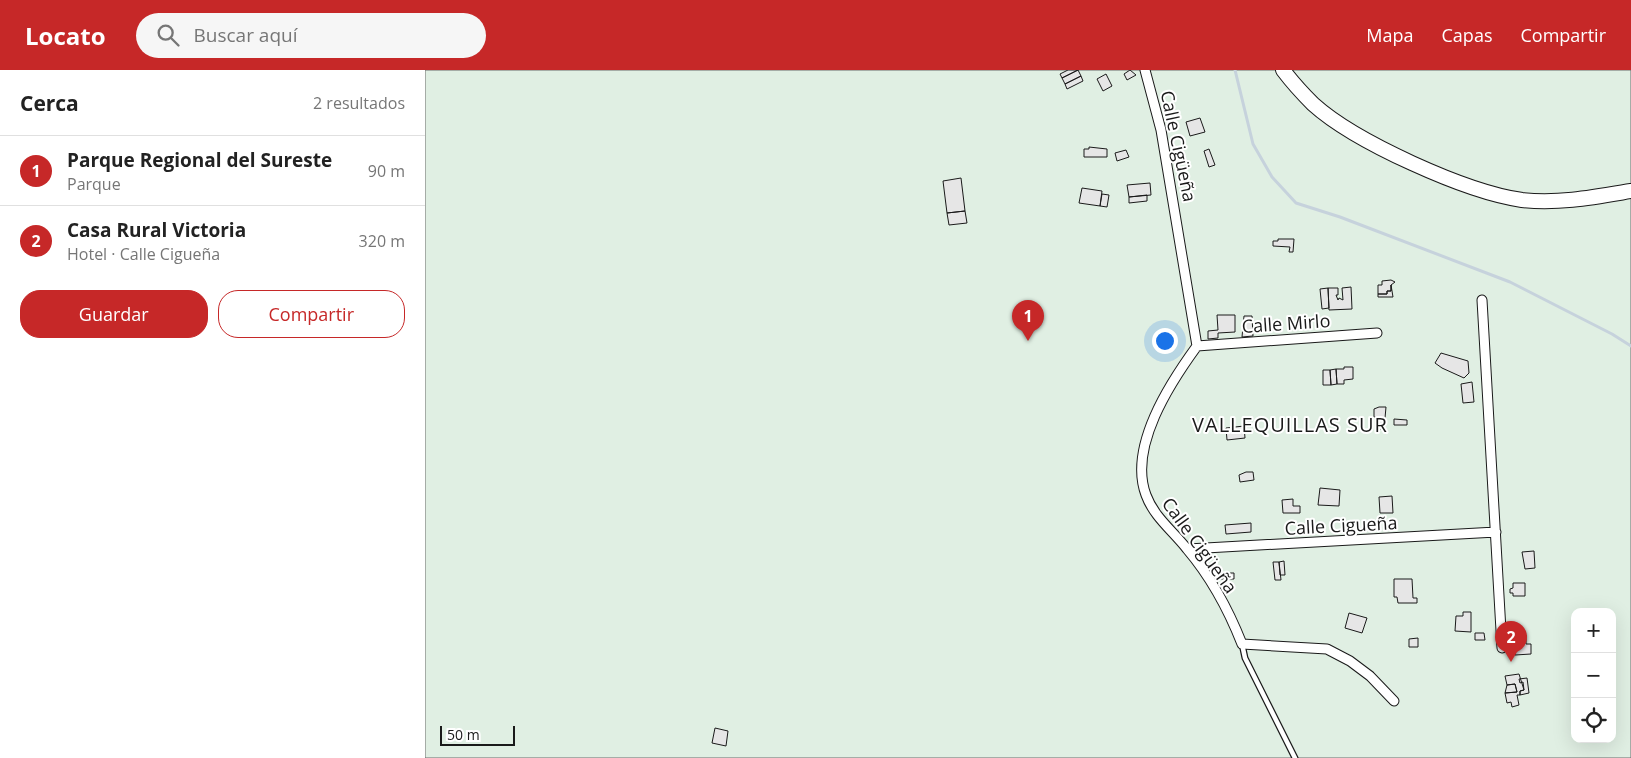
<!DOCTYPE html>
<html lang="es">
<meta charset="utf-8">
<style>
:root{--surface:#fff;--page:#f6f6f6;--text:#222;--muted:#767676;--line:#e0e0e0;--accent:#c62828}
body{margin:0;font-family:"Open Sans",sans-serif;background:var(--page);color:var(--text)}
.controls{position:absolute;right:15px;bottom:15px;display:grid;overflow:hidden;border-radius:10px;box-shadow:0 5px 20px #0002}
.controls button{width:45px;height:45px;display:grid;place-items:center;padding:0;border:0;border-bottom:1px solid var(--line);background:var(--surface);color:var(--text);font:25px sans-serif}
.scale{position:absolute;left:15px;bottom:12px;width:75px;box-sizing:border-box;padding-left:5px;border:2px solid #1a1a1a;border-top:0;font-size:14px;line-height:18px;white-space:nowrap;color:#1a1a1a;-webkit-text-stroke:4px #fff;paint-order:stroke}
.you{position:absolute;left:739px;top:270px;width:18px;height:18px;margin:-12px;border:4px solid #fff;border-radius:50%;background:#1a73e8;box-shadow:0 0 0 8px #1a73e833}
.badge{display:grid;place-items:center;width:32px;height:32px;border-radius:50%;background:var(--accent);color:#fff;font-size:16px;font-weight:700}
.pin{position:absolute;translate:-50% -41px;filter:drop-shadow(0 1px 2px #0008)}
.pin::after{content:'';position:absolute;top:26px;width:18px;height:15px;background:inherit;clip-path:polygon(0 0,100% 0,50% 100%)}
.list{margin:0;padding:0;list-style:none}
h2{display:flex;justify-content:space-between;align-items:center;height:65px;margin:0;padding:0 20px;font-size:21px}
h2 small{font-size:16px;font-weight:400;color:var(--muted)}
.list li{display:grid;grid-template-columns:32px 1fr auto;gap:15px;align-items:center;box-sizing:border-box;height:70px;padding:0 20px;border-top:1px solid var(--line)}
.list b{display:block;font-size:19px;white-space:nowrap}
.list p{margin:0;font-size:16px;white-space:nowrap;color:var(--muted)}
.list em{font-size:16px;font-style:normal;color:var(--muted)}
.actions{display:flex;gap:10px;padding:15px 20px}
.actions a{flex:1;padding:11px 0;border:1px solid var(--accent);border-radius:20px;text-align:center;font-size:18px;color:var(--accent)}
.actions .main{background:var(--accent);color:#fff}
.icon{flex:none;width:28px;height:28px;fill:none;stroke:currentColor;stroke-width:2;stroke-linecap:round;stroke-linejoin:round}
.map{position:relative;flex:none;width:1206px;height:688px;overflow:hidden}
header{display:flex;align-items:center;gap:30px;box-sizing:border-box;height:70px;padding:0 25px;background:var(--accent);color:#fff}
header strong{font-size:24px}
nav{display:flex;gap:28px;margin-inline-start:auto;font-size:18px}
.search{width:350px;height:45px;background:var(--page);display:flex;align-items:center;gap:12px;box-sizing:border-box;padding:0 18px;border-radius:28px;color:var(--muted);font-size:19px}
main{display:flex}
aside{flex:1;background:var(--surface)}
.map>svg:first-child{display:block}
.green{fill:#e0efe3;stroke:#6a6a6a;fill-rule:evenodd}
.lines{fill:none;stroke-linecap:round;stroke-linejoin:round}
.stream{stroke:#c6d2dc;stroke-width:3}
.building{fill:#e6e6e6;stroke:#1a1a1a}
.service-casing{stroke:#1a1a1a;stroke-width:7}
.minor-casing{stroke:#1a1a1a;stroke-width:11}
.primary-casing{stroke:#1a1a1a;stroke-width:16}
.service{stroke:#fff;stroke-width:4.5}
.minor{stroke:#fff;stroke-width:9}
.primary{stroke:#fff;stroke-width:14}
.labels{text-anchor:middle;dominant-baseline:central;stroke-width:4;stroke-linejoin:round;paint-order:stroke}
.street-label{font-size:18px;fill:#1a1a1a;stroke:#fff}
.quarter-label{font-size:20px;letter-spacing:1px;fill:#1a1a1a;stroke:#fff}
</style>
<header>
<strong>Locato</strong>
<div class="search"><svg class="icon" aria-label="search" viewBox="0 0 24 24"><circle cx="10" cy="10" r="6"/><path d="M15 15l6 6"/></svg>Buscar aquí</div>
<nav><a>Mapa</a><a>Capas</a><a>Compartir</a></nav>
</header>
<main>
<aside>
<h2>Cerca<small>2 resultados</small></h2>
<ul class="list">
<li><span class="badge">1</span><div><b>Parque Regional del Sureste</b><p>Parque</p></div><em>90 m</em></li>
<li><span class="badge">2</span><div><b>Casa Rural Victoria</b><p>Hotel · Calle Cigueña</p></div><em>320 m</em></li>
</ul>
<div class="actions"><a class="main">Guardar</a><a>Compartir</a></div>
</aside>
<div class="map">
<svg width="1206" height="688" viewBox="0 0 1206 688">
<rect width="100%" height="100%" fill="#fff"/>
<path class="green" d="M0,0h1206v688h-1206zM1150,542h37v127h-37z"/>
<g class="lines">
<path class="stream" d="M810,0l18,74 19,33 24,26 44,14 170,65 102,52 19,12"/>
</g>
<path class="building" d="M643,0h10l-16,8 -2,-4z
M653,0l3,6 -16,8 -3,-6z
M705,0l6,5 -9,5 -3,-6z
M681,4l6,12 -9,5 -6,-12z
M656,6l2,5 -16,8 -2,-5z
M775,48l5,14 -15,4 -4,-14z
M664,77l18,2v8h-23v-8h5z
M784,79l6,16 -6,2 -5,-16z
M701,80l3,7 -12,4 -2,-8z
M536,108l4,33 -18,2 -4,-32z
M725,113l1,12 -22,2 -2,-12z
M657,118l20,3 -2,15 -21,-3z
M677,124l7,1 -2,12 -7,-1z
M722,125v6l-18,2v-6z
M540,141l2,12 -18,2 -2,-12z
M853,169h16l-1,13h-4l1,-5 -17,-1v-5h5z
M966,210l4,2 -4,3v6h-4v3h-9v-9h4v-4z
M966,215l2,12h-15v-3h9v-3h4z
M926,217l1,22 -23,1 -1,-22h10v7h-2l2,5 1,-2 4,2 -1,-12z
M903,218l1,20 -7,1 -2,-20z
M792,245h18v17l-17,1v5l-10,1v-8l10,-1z
M819,246h8l1,20 -11,1z
M1016,283l27,8 1,12 -5,5 -22,-10 -7,-5z
M919,297h9v12l-9,1v4h-7l-1,-15h8z
M911,299l1,15 -6,1 -1,-15z
M898,300h7l1,15h-8z
M1047,312l2,20 -11,1 -2,-19z
M954,337h7l-2,22h-6l1,-12h-5v-8z
M969,349l13,1v5h-13z
M819,356l1,12 -18,2 -1,-12z
M821,402h7l1,8 -14,2 -1,-7z
M895,418l20,2 -1,16 -21,-1z
M967,426l1,17h-13l-1,-16z
M868,429v7h7v7h-17l-1,-13z
M826,453v9l-25,2 -1,-9z
M1109,481l1,17 -10,1 -3,-17z
M859,491l1,14h-5l-1,-13z
M848,492h6l2,18h-6z
M790,503h19v6h-14z
M969,509h18l1,19h4v5h-19l-1,-6h-3z
M1088,513h12v13h-12v-3h-3v-4l3,-1z
M1038,542h8v20l-16,-1 1,-15h7z
M924,543l18,5 -5,15 -17,-5z
M1050,563h9l1,7h-10z
M1090,565h11v9h5v10l-16,1z
M993,568v9h-9v-8z
M1094,604l5,16 -4,1v4h-3l2,10 -7,2 -1,-5 -4,1 -2,-10 12,-1 -2,-8 -8,1 -2,-9z
M1102,608l2,15 -9,2v-4l4,-1 -1,-8 -3,1 -1,-4z
M1090,614l2,8 -12,1 2,-8z
M290,658l13,3 -2,15 -14,-3z"/>
<g class="lines">
<defs>
<path id="service" d="M817,574l3,14 50,100"/>
<path id="minor" d="M720,0l16,60 36,216c-27,37 -69,101 -51,149 8,22 27,36 41,54 23,27 42,62 55,95l85,5 23,12 20,15 24,25
M1057,230l20,348
M772,276l180,-13
M763,479l308,-17"/>
<path id="primary" d="M858,0c9,12 19,23 30,34 42,38 153,88 209,96 37,4 73,-3 109,-9"/>
</defs>
<use href="#service" class="service-casing"/>
<use href="#minor" class="minor-casing"/>
<use href="#primary" class="primary-casing"/>
<use href="#service" class="service"/>
<use href="#minor" class="minor"/>
<use href="#primary" class="primary"/>
</g>
<g class="labels">
<g class="street-label">
<text transform="translate(754 76) rotate(78)">Calle Cigüeña</text>
<text transform="translate(861 253) rotate(-4)">Calle Mirlo</text>
<text transform="translate(916 455) rotate(-3)">Calle Cigueña</text>
<text transform="translate(775 475) rotate(54)">Calle Cigüeña</text>
</g>
<g class="quarter-label">
<text x="865" y="354">VALLEQUILLAS SUR</text>
</g>
</g>
</svg>
<div class="controls">
<button>+</button>
<button>−</button>
<button><svg class="icon" aria-label="locate" viewBox="0 0 24 24"><circle cx="12" cy="12" r="6"/><path d="M12 2v4M12 18v4M2 12h4M18 12h4"/></svg></button>
</div>
<div class="scale">50 m</div>
<div class="you"></div>
<div class="pin badge" style="left:603px;top:271px">1</div>
<div class="pin badge" style="left:1086px;top:592px">2</div>
</div>
</main>
